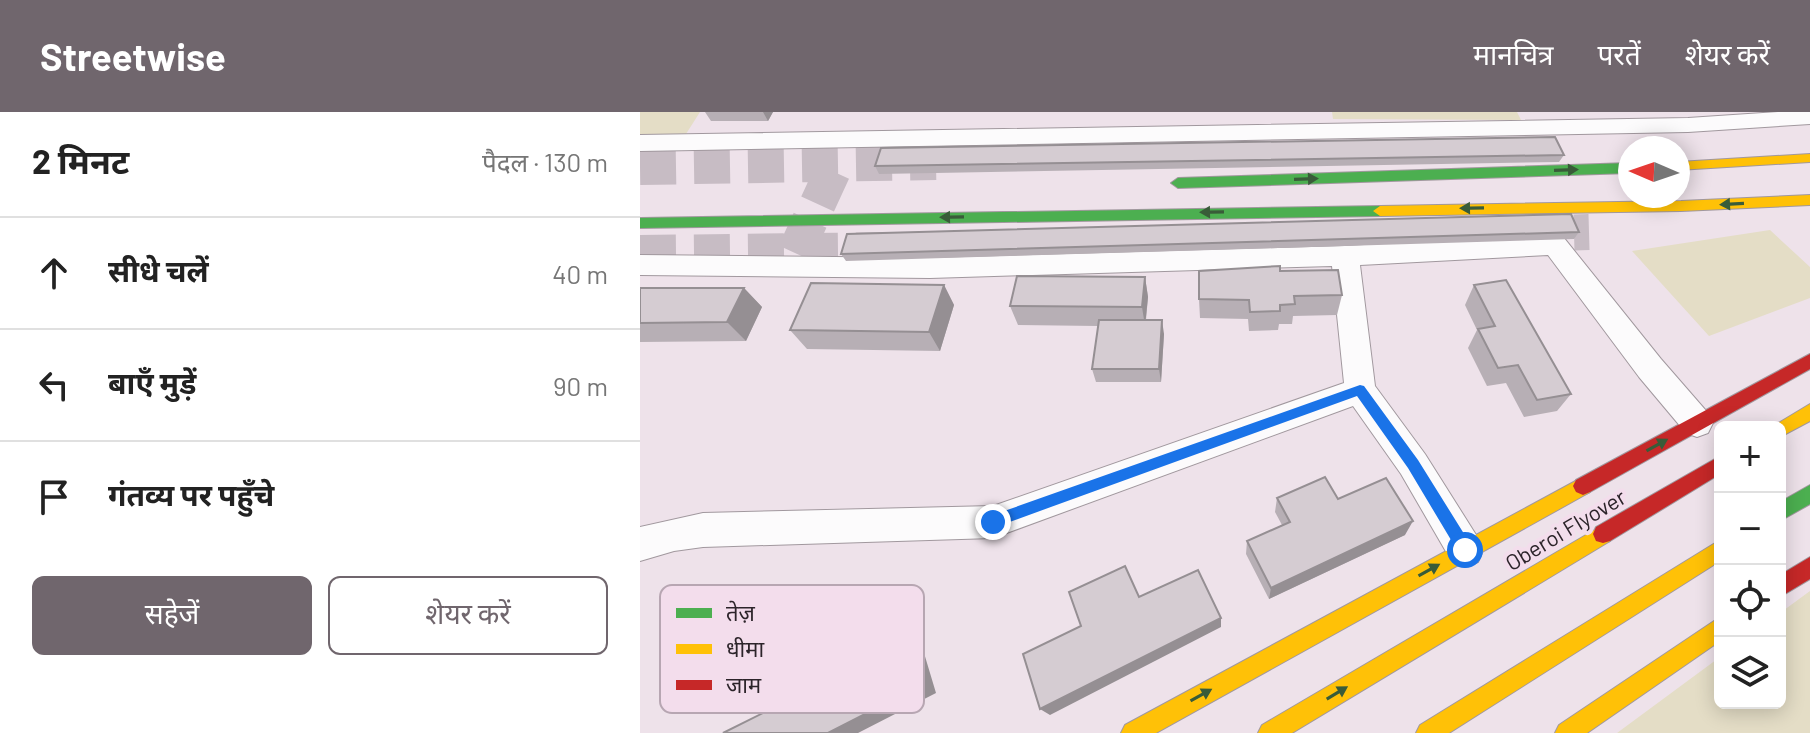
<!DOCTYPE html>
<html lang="hi">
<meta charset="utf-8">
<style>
:root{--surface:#fff;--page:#f2f2f2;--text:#222;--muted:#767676;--line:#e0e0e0;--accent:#70666d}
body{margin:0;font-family:Barlow,"Noto Sans Devanagari",sans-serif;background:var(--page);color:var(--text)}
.controls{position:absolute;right:24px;bottom:24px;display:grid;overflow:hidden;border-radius:12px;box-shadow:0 4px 20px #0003}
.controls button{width:72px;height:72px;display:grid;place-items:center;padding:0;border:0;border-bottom:2px solid var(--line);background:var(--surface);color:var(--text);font:40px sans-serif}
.compass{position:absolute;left:978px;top:24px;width:72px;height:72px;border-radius:50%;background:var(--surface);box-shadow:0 4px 20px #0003;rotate:272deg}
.stop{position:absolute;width:24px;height:24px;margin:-18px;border:6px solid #1a73e8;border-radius:50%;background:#fff}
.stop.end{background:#1a73e8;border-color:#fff;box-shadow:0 2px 8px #0008}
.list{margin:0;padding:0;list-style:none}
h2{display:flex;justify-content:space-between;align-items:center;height:104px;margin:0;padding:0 32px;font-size:34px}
h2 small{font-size:26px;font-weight:400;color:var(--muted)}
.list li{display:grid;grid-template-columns:52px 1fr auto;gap:24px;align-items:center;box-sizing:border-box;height:112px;padding:0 32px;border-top:2px solid var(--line)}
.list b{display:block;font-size:30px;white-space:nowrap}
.list em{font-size:26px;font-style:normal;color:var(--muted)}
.actions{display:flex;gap:16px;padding:24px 32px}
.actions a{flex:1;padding:18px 0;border:2px solid var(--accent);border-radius:12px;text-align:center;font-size:28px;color:var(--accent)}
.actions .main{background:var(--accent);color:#fff}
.icon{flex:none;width:44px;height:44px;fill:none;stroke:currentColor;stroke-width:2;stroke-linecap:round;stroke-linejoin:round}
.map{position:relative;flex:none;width:1170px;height:621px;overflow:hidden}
header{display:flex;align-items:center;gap:48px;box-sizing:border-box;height:112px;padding:0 40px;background:var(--accent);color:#fff}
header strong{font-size:38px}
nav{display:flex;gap:44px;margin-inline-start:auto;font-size:28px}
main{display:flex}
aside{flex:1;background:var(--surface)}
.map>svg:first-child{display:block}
.green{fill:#e4ddc6}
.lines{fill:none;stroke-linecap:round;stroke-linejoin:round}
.secondary-tunnel{stroke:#c7bcc4;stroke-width:36;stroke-dasharray:36 18;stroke-linecap:butt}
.street-casing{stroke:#a1989e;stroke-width:2}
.fast-casing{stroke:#a1989e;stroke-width:2}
.slow-casing{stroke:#a1989e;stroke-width:2}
.jam-casing{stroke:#a1989e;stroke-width:2}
.street{fill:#fcfbfc;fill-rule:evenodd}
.fast{fill:#4caf50;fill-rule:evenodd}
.slow{fill:#ffc107;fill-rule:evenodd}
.jam{fill:#c62828;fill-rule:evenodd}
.wall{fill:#b7afb5}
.shaded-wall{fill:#958f93}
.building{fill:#d5ccd2;stroke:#958f93;stroke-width:2}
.oneway{fill:#395c39}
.route{fill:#1a73e8}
.labels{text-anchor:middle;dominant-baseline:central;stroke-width:8;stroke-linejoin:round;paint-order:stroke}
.street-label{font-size:22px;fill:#2c242a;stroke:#f3ddec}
.key{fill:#f3ddec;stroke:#b7a6b2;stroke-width:2}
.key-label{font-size:22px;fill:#2c242a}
</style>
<header>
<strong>Streetwise</strong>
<nav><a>मानचित्र</a><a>परतें</a><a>शेयर करें</a></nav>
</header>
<main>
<aside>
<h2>2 मिनट<small>पैदल · 130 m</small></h2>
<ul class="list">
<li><svg class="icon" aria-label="ahead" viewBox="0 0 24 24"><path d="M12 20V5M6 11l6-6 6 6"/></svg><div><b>सीधे चलें</b></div><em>40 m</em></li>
<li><svg class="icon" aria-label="left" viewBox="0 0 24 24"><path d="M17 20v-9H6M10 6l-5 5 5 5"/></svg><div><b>बाएँ मुड़ें</b></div><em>90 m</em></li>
<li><svg class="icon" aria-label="arrive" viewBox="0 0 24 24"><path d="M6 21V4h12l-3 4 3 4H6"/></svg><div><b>गंतव्य पर पहुँचे</b></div></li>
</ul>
<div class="actions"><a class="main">सहेजें</a><a>शेयर करें</a></div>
</aside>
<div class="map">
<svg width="1170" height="621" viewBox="0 0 1170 621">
<rect width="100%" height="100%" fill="#eee2ea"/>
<path class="green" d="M0,0h60l-14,22 -46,1z
M692,0h185l4,8 -188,-1z
M1130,118l40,37v31l-101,38 -77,-85z
M1170,479v142h-193l103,-76v46h60v-90z"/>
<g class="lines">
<path class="secondary-tunnel" d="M0,55l296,-5
M880,122l69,-2
M0,141l259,-3
M155,141l41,-89"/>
<defs>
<path id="street" d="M1138,0h32v12l-122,8 -1048,19v-16l1048,-17z
M915,123l9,3 97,121 47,54 5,10 -5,10 -11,4 -11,-4 -47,-56 -91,-122 -188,10 15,121 50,68 53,84 5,12 -5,12 -13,5 -13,-5 -51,-88 -48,-68 -360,132 -290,9 -29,4 -34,10v-34l63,-14 290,-7 351,-123 -12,-117 -402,12 -290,-3v-20l290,3 415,-12z"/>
<path id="fast" d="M990,51v10l-452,15 -7,-5 7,-5z
M740,94l7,5 -7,5 -740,12v-10z
M1170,373v19l-30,17v-19z"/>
<path id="slow" d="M1170,42v8l-132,8v-8z
M1170,83v10l-129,6 -301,5 -7,-5 7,-5 301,-5z
M1170,292v17l-30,16v-10h-8z
M943,365l7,3 3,6 -3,6 -434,241h-35l4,-8z
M963,413l7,2 3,7 -3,7 -318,192h-34l4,-8z
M1080,428v21l-271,172h-33l4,-8z
M1080,505v24l-133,92h-32l4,-8z"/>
<path id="jam" d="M1170,242v15l-220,123 -7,3 -7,-3 -3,-6 3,-6z
M1080,344v18l-110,67 -7,2 -7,-2 -3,-7 3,-7z
M1170,445v22l-30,18v-22z"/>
</defs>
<use href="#street" class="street-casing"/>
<use href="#fast" class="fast-casing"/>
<use href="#slow" class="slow-casing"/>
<use href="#jam" class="jam-casing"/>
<use href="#street" class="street"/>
<use href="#fast" class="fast"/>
<use href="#slow" class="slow"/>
<use href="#jam" class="jam"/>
</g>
<path class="wall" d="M65,0h68l-5,9h-57z
M924,43l-5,7 -680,12 -4,-8z
M939,120l-5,7 -728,22 -5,-7z
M640,159l62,24 -5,20 -44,1 -1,8h-13l-1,6 -29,1 -1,-12 -48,-1 -1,-19z
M505,165l3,20 -2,23 18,14 -3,48h-65l-4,-13 6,-43 -80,-1 -8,-19z
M304,173l10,20 -14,46 -133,-2 -17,-19z
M834,173l97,109 -14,17 -33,6 -18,-34 -19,3 -19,-38 9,-18 -12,-25z
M0,176h104l18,19 -16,34 -106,1z
M637,386l61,1 67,36 -136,64 -23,-45 1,-13 35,-16 -7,-13z"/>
<path class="shaded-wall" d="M123,0h10l-5,9z
M505,165l3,20 -3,29 -3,-19z
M304,173l10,20 -14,46 -11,-19z
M104,176l18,19 -16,34 -19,-19z
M522,208l2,14 -3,48 -2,-13z
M773,409l-8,14 -136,64 2,-11z
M581,506v9l-171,88 -10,-6z
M268,532l16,9 12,40 -78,40h-30z
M193,535l20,9 7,28 -20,-7z"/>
<path class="building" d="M915,25l9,18 -689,11 6,-18z
M931,102l8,18 -738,22 6,-20z
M640,154v5l58,-1 4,25 -48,1 1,8 -15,1v6l-30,1 -1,-12 -50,-1v-28z
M377,164l128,1 -3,30 -132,-1z
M866,168l65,114 -34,6 -19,-35 -20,3 -20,-39 17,-3 -21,-41z
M171,171l133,2 -15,47 -139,-2z
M0,176h104l-17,34 -87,1z
M459,208h63l-3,49h-67z
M685,365l13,22 48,-21 27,43 -142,67 -24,-47 43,-19 -13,-24z
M485,454l14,31 59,-27 23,48 -181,91 -17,-55 58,-28 -12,-34z
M268,532l12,42 -92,47h-105l52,-26 -4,-30 62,-30 7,30z"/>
<defs><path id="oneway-solid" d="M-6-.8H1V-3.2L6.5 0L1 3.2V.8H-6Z" transform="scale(2)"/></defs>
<g class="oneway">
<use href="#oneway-solid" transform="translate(926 58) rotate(-2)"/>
<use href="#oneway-solid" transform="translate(666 67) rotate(-2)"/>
<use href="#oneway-solid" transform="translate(1092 92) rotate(177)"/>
<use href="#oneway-solid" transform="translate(832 96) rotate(179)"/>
<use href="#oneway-solid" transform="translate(572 100) rotate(179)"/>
<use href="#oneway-solid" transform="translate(312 105) rotate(179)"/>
<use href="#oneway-solid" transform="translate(1017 333) rotate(-29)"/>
<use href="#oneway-solid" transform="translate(789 458) rotate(-29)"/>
<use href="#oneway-solid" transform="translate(697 581) rotate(-31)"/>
<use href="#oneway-solid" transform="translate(561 583) rotate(-29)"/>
</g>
<path class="route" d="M720,273l4,1 54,74 53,85v10h-11l-52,-87 -51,-72 -364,132 -7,-6 7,-7z"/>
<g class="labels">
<g class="street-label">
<text transform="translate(925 417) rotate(-31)">Oberoi Flyover</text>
</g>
</g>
<rect x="20" y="473" width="264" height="128" rx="12" class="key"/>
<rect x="36" y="496" width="36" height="10" fill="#4caf50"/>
<rect x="36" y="532" width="36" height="10" fill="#ffc107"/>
<rect x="36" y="568" width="36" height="10" fill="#c62828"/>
<g class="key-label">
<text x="86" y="509">तेज़</text>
<text x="86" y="545">धीमा</text>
<text x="86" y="581">जाम</text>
</g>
</svg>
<div class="controls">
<button>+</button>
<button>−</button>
<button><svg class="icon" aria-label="locate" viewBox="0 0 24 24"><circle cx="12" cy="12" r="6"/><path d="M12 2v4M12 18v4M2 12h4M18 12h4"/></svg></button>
<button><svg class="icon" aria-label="layers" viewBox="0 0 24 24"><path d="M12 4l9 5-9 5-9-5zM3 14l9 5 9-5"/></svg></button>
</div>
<svg class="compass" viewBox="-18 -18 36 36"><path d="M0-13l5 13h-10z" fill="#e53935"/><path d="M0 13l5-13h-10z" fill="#767676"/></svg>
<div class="stop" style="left:825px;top:438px"></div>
<div class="stop end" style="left:353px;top:410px"></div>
</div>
</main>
